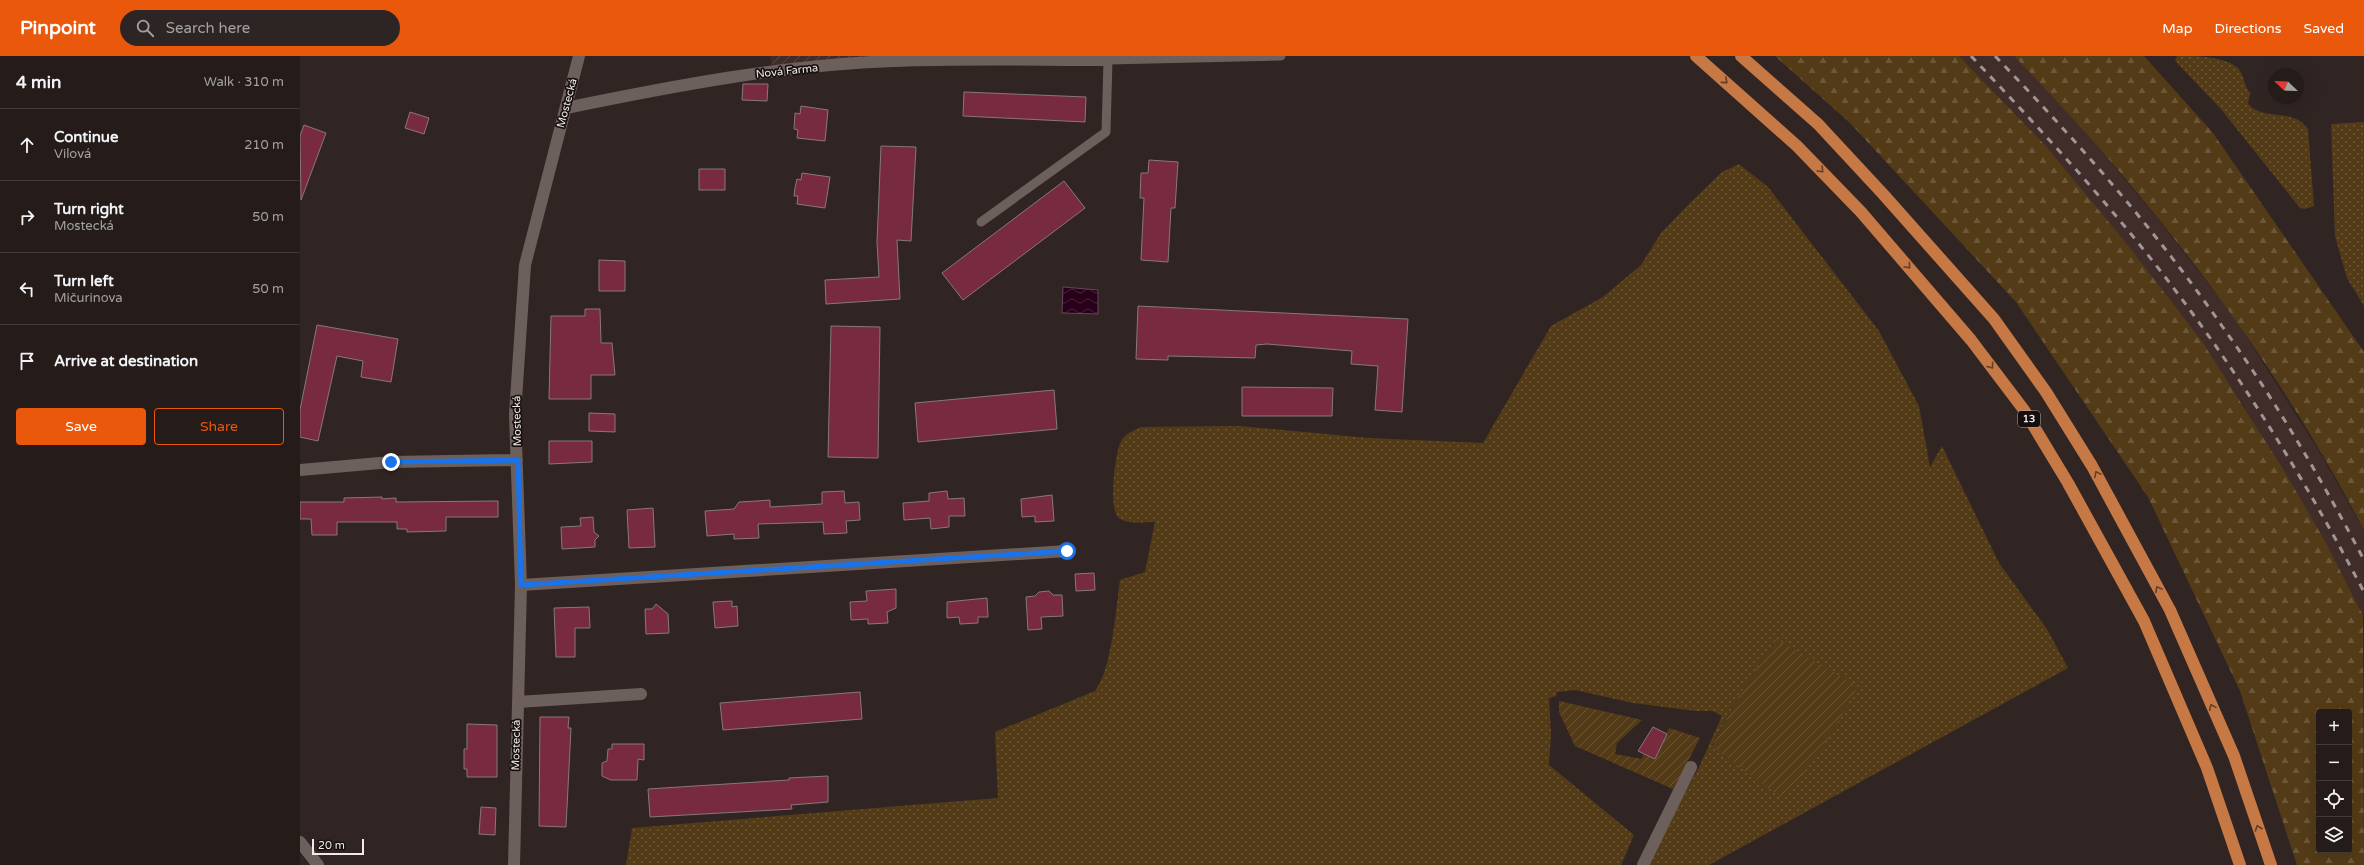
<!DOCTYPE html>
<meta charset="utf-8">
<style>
:root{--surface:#251c1a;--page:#2d2523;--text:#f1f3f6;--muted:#a3a1a2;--line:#423a39;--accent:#ea580c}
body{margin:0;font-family:"Varela Round",sans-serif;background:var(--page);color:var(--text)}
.controls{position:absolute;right:12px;bottom:12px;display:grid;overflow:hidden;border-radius:4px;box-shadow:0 4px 16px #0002}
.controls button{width:36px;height:36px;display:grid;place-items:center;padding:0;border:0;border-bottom:1px solid var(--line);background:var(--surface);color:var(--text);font:20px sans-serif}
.compass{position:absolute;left:1968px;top:12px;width:36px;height:36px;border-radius:50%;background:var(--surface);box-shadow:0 4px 16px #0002;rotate:293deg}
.scale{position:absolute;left:12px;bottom:10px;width:52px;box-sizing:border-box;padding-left:4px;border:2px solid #f2e9e8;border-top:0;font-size:11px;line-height:14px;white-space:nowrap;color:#f2e9e8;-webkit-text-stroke:3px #15100f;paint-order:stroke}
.stop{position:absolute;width:12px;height:12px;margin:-9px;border:3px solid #1a73e8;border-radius:50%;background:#fff}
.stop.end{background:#1a73e8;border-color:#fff;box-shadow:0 1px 4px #0008}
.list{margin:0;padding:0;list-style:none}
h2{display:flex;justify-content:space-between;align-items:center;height:52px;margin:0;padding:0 16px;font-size:17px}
h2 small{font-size:13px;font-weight:400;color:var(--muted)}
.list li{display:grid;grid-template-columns:26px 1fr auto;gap:12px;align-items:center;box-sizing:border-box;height:72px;padding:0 16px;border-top:1px solid var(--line)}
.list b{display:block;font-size:15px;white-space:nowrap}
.list p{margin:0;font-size:13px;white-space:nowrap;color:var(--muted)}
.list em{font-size:13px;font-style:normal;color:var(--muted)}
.actions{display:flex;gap:8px;padding:12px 16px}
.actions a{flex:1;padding:9px 0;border:1px solid var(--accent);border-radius:4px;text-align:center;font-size:14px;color:var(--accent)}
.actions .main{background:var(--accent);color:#fff}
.icon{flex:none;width:22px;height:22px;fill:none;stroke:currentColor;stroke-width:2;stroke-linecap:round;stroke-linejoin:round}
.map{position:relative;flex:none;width:2064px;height:809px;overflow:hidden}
header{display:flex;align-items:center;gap:24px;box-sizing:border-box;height:56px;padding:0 20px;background:var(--accent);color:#fff}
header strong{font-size:19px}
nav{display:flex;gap:22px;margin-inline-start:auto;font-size:14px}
.search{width:280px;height:36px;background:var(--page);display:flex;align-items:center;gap:10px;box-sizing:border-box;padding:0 14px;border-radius:22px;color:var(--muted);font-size:15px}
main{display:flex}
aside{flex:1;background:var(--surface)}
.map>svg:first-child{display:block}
.built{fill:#402d2a}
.industrial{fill:url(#industrial-furrows)}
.grass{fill:url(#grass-dots);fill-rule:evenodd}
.forest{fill:url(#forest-firs);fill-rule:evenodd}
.garden{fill:url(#garden-furrows)}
.water{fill:url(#water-waves);stroke:#654658}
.building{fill:#782b3f;stroke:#87787a}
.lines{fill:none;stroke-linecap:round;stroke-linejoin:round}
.service{stroke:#6d5f5c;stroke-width:9}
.minor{stroke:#6d5f5c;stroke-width:12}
.tertiary{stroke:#6d5f5c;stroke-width:12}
.trunk{stroke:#c67845;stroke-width:12}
.rail{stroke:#a09594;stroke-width:3;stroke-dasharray:7 7;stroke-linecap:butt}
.oneway{stroke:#653f27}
.route{stroke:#1a73e8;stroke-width:5}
.labels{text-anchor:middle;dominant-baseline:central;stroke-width:3.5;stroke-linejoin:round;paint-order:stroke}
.shield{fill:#15100f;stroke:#b0a8a7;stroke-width:1}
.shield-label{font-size:10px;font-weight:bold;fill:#f2e9e8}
.street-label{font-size:11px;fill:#f2e9e8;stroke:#15100f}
</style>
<header>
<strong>Pinpoint</strong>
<div class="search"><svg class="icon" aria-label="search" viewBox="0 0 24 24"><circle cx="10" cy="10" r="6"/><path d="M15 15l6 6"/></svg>Search here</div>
<nav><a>Map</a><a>Directions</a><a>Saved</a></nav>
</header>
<main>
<aside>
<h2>4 min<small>Walk · 310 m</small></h2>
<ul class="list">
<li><svg class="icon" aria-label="ahead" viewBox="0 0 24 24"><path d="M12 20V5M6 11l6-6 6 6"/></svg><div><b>Continue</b><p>Vilová</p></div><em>210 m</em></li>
<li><svg class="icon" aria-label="right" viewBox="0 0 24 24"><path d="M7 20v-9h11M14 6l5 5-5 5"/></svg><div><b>Turn right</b><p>Mostecká</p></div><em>50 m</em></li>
<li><svg class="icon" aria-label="left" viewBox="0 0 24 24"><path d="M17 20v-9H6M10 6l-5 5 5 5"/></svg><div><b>Turn left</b><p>Mičurinova</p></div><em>50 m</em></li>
<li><svg class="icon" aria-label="arrive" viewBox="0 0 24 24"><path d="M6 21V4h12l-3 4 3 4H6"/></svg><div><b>Arrive at destination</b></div></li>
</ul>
<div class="actions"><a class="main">Save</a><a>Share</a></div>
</aside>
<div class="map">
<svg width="2064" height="809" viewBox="0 0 2064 809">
<defs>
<pattern id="industrial-furrows" width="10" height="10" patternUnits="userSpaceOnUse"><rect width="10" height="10" fill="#402d2a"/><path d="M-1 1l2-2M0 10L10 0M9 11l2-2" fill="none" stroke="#5c4b49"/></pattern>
<pattern id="grass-dots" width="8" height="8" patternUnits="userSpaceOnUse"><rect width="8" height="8" fill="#533b17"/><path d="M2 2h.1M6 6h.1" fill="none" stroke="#6c5739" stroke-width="1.8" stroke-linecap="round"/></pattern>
<pattern id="forest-firs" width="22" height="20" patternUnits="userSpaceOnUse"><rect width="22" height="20" fill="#533b17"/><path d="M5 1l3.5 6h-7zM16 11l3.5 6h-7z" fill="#6c5739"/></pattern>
<pattern id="garden-furrows" width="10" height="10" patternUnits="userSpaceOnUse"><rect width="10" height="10" fill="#533b17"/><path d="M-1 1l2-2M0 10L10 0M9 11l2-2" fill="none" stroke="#6c5739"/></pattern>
<pattern id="water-waves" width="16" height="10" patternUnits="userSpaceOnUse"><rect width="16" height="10" fill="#28001a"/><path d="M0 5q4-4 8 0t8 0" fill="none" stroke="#48253b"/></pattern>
</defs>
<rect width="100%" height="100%" fill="#312523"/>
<path class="built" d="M1659,0h55l59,61 84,101 77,99 83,131 47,82v86l-39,-75 -82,-136 -199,-261z"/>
<path class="industrial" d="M470,0h147l-145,10z"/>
<path class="grass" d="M1877,0c21,0 46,0 61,12 6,7 6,18 12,25l-2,11c17,18 44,3 60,25l6,77 -9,3 -5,-1 -80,-100 -42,-44 -3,-4z
M2064,66v184l-17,-28 -12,-42 -4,-112z
M1439,108l29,23 111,144 40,75 11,61 12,-21 57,117 48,66 21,39 -359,197h-63l54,-100 22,-49 -9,-5h-17l-63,-8 -58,-13 -18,2 -1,4 -7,2 2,36 -2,31 85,70 -13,30h-995l6,-37 366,-30 -3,-66 100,-41c17,-22 21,-83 25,-111l25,-8 10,-50c-11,0 -27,3 -36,-4 -11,-8 -4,-62 1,-74 3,-10 13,-13 21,-17l99,-1 128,12 115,5 68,-117 52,-29 38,-32 20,-32 28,-29 33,-32zM1476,583l-47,119 -17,-13 28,-51z"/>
<path class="forest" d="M1475,0h184l85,88 82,99 75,97 82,129 42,72 38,74 1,250h-67l-57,-174 -92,-194 -132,-195 -167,-180zM2019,656h30v138h-30z
M1714,0h130l69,77 151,219v178c-91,-175 -213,-333 -350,-474z"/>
<path class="garden" d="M1476,583l82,47c-22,39 -43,81 -78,111l-68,-51 28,-52z
M1259,645l83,19 -25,23 -2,11 27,5 1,-5 12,5 14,-31 31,10 -27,51 -98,-43 -16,-34z"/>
<path class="water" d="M763,231l35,3v24l-36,-1z"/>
<path class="building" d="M443,28h25l-1,17 -25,-1z
M664,36l122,5 -1,25 -122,-6z
M501,50l27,4 -3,31 -28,-3 1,-8 -4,-1 1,-16 5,1z
M110,56l19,6 -5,16 -19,-6z
M4,69l22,8 -25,67 -1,-64z
M581,90l35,1 -5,94 -14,-1 3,59 -74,5 -1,-24 54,-3 -2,-35z
M849,104l29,2 -3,46h-4l-3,54 -27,-2 3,-62h-4l1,-25h7z
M399,113h26v21h-26z
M502,117l28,4 -5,31 -28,-4 1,-8h-4l1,-8 2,-9 4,1z
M764,125l21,27 -122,92 -21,-27z
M299,204l26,1v30h-26z
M838,250l270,13 -6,93 -27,-2 3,-44 -27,-2 1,-13 -85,-7 -11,1 -1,13 -87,-2v4l-32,-1z
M285,253h15l1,34h11l3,32h-24v24h-42l2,-83h34z
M17,269l81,14 -7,43 -30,-5 2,-16 -26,-5 -19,85 -18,-4v-27z
M531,270l49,1 -2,131 -50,-1z
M942,331l91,1 -1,28h-90z
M754,334l3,39 -139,13 -3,-39z
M289,357l26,1v18l-26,-1z
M249,385h43v21l-43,2z
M544,435l1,12 14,-1 1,18 -14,1 1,12 -23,1 -1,-12 -65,2 1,14 -25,1v-5l-27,2 -2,-25 29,-2 5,-7 18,-1 13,-1v7l52,-3v-12z
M647,435l1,8 16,-1 1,18h-16v11l-18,2 -1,-11 -26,2 -1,-17 26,-2v-8z
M752,439l2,26 -19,1v-6l-13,1 -1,-18z
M82,441v2l14,-1v4l102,-1v16h-52v14l-39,1v-3h-10v-7h-60v13h-25l-1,-16h-11v-17h44v-4z
M353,452l2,39 -26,1 -2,-38z
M293,461l1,15 5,4 -4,4v7l-33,2 -1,-22 20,-1 -1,-8z
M794,517l1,17 -19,1 -1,-17z
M596,533v19l-9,4 1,11 -20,1v-5l-17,1 -1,-18 17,-1 -1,-10z
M749,535l4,4h9l1,21 -22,1 1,12 -14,1 -2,-33 9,-1 4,-4z
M687,542l1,19h-10v6l-18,1 -1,-7 -12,1v-16z
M432,545v6l5,-1 1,20 -23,2 -2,-26z
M356,548l12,10 1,19 -23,1 -1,-25h7z
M289,551l1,21h-15v29h-19l-2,-49z
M560,636l2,27 -139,11 -3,-27z
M240,661h29l-1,11h3l-5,99 -27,-1z
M167,668l30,1v52h-30v-8h-3v-20h3z
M1353,671l14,7 -12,25 -17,-8z
M312,688h32v16l-6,-1 -1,21h-26l-9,-4v-13l5,-2 1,-12h4z
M528,720v26l-37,3 1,4 -142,8 -2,-28 141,-9v-2z
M181,751l15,1 -1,27 -16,-1z"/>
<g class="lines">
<path class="service" d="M681,166l125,-90 2,-72 173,-4"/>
<path class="minor" d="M266,52c107,-22 216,-43 327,-47 71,-3 143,-1 215,-1
M0,414l91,-8 126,-2
M221,529l546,-34
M218,646l123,-8
M214,809l7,-280 -6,-171 10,-149 54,-209
M1343,809l48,-98"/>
<path class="tertiary" d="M0,786l18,23"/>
<path class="trunk" d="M1396,0l101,90 64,66 110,128 53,70 44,73 76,138 63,147 33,97
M1441,0l77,68 65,70 111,125 52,73 46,74 78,144 64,146 37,109"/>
<path class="rail" d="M1671,0c70,74 139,148 201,230 73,96 136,199 192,306
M1695,0c81,84 160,173 227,270 53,74 100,154 142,234"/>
</g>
<defs><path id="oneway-chevron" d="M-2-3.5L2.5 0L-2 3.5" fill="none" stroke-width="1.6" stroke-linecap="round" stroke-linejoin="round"/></defs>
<g class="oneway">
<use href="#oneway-chevron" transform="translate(1425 25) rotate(41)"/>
<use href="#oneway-chevron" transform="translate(1521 114) rotate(46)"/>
<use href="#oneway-chevron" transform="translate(1608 210) rotate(49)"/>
<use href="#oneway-chevron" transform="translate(1691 310) rotate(53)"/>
<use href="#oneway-chevron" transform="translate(1797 418) rotate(-118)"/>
<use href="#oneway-chevron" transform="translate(1858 533) rotate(-118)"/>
<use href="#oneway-chevron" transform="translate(1912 651) rotate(-114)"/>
<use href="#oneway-chevron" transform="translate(1958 772) rotate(-109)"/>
</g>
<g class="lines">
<path class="route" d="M91,406l127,-2 3,125 546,-34"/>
</g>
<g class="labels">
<rect class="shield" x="1718" y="355" width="22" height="16" rx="3"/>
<g class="shield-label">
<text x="1729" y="363">13</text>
</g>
<g class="street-label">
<text transform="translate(487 15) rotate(-6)">Nová Farma</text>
<text transform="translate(267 47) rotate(-75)">Mostecká</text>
<text transform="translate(217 365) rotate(-91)">Mostecká</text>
<text transform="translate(216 689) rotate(-89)">Mostecká</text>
</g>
</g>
</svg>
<div class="controls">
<button>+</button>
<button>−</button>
<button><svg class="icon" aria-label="locate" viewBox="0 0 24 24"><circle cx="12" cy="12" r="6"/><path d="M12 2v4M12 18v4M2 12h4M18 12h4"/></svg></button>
<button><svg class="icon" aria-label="layers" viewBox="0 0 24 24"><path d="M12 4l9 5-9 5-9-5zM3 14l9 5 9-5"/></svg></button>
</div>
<svg class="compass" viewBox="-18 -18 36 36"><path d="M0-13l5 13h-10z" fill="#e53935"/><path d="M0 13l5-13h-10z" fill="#a3a1a2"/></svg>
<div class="scale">20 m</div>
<div class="stop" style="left:767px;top:495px"></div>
<div class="stop end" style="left:91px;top:406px"></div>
</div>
</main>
